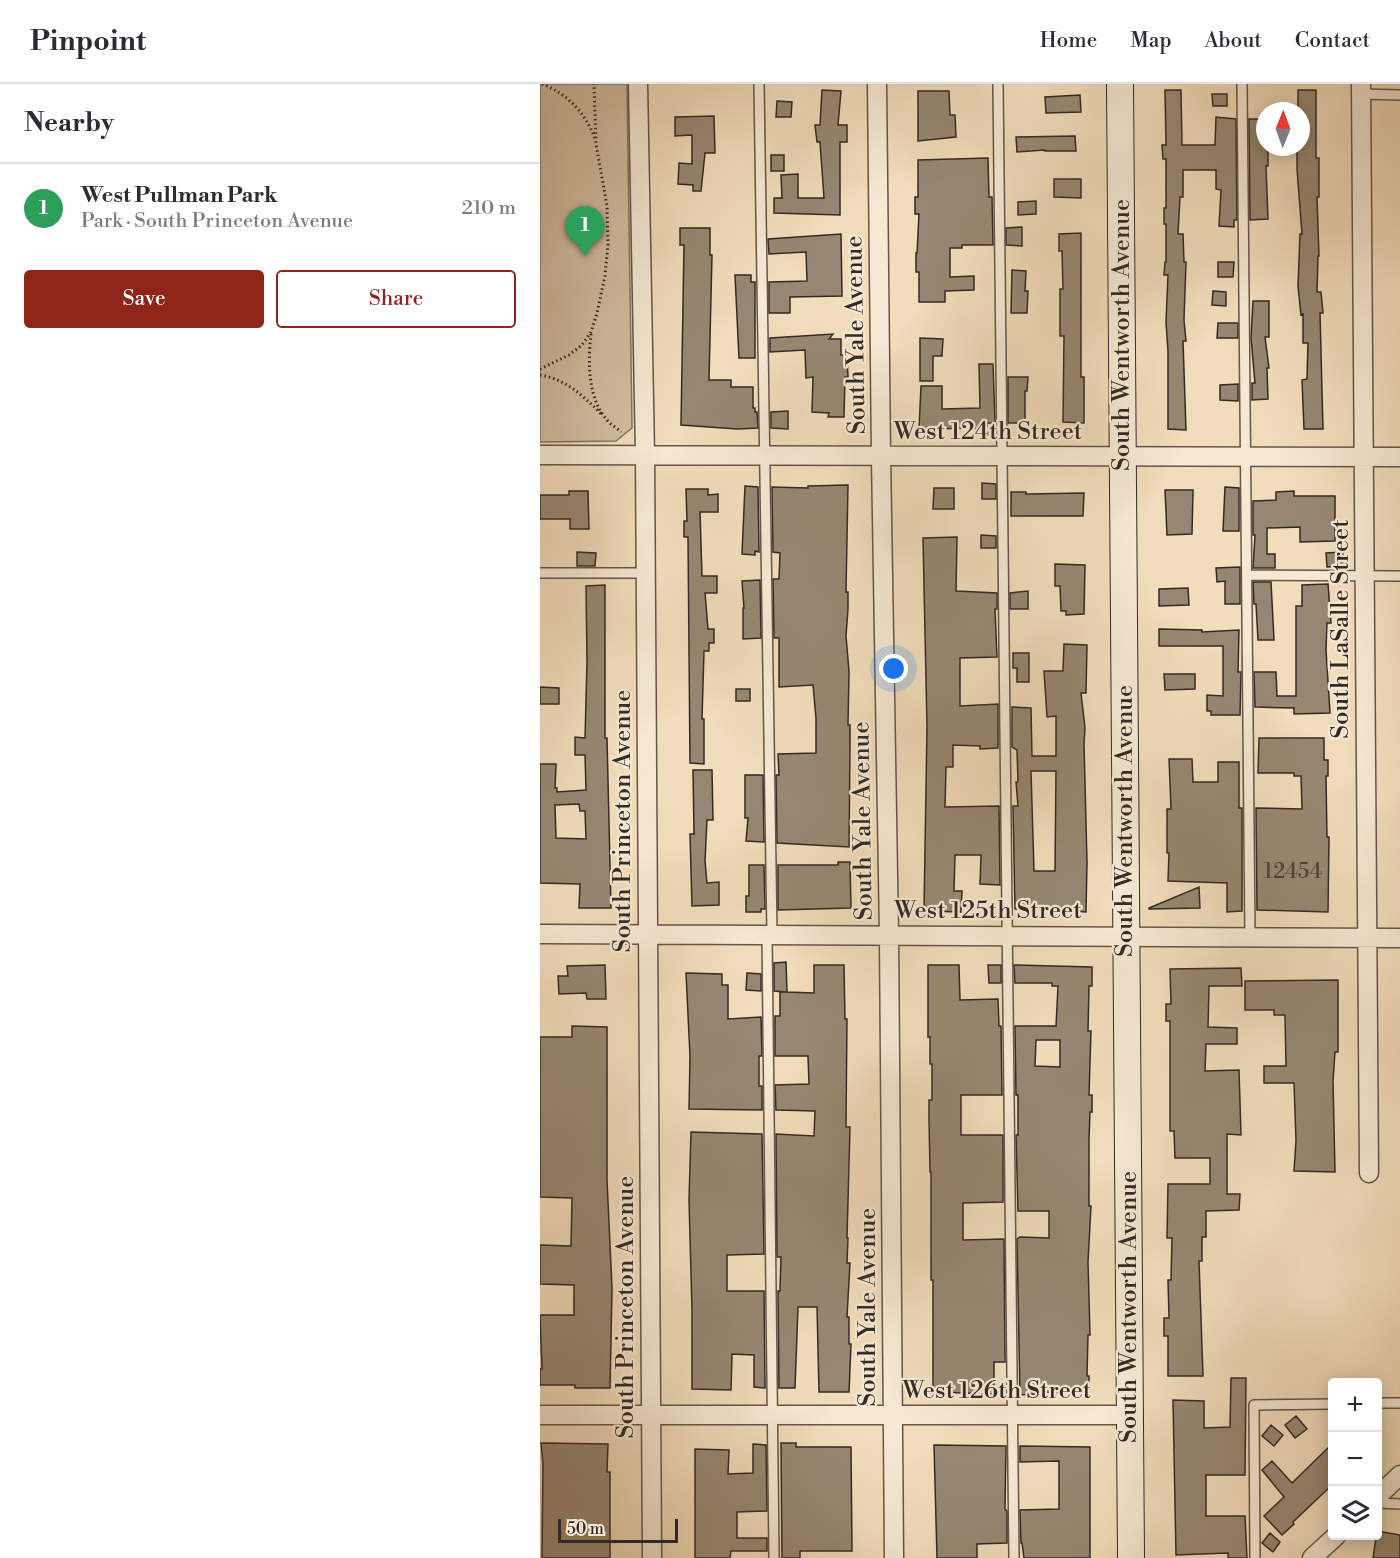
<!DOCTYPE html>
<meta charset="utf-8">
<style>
:root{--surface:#fff;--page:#f2f2f3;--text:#2b2b33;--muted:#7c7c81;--line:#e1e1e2;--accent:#8f2418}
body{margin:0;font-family:"Libre Bodoni",serif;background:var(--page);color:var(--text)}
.controls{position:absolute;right:18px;bottom:18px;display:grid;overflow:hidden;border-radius:6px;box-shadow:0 3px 15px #0003}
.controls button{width:54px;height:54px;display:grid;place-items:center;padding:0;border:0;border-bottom:2px solid var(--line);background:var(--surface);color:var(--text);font:30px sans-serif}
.compass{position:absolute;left:716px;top:18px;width:54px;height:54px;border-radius:50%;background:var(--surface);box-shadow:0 3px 15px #0003;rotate:1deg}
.scale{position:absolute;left:18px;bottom:15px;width:120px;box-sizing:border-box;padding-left:6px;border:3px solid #352a23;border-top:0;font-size:16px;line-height:21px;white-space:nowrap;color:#352a23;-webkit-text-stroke:4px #f6e8d3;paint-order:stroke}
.you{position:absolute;left:354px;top:585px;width:21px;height:21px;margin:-15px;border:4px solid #fff;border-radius:50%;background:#1a73e8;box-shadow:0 0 0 9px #1a73e833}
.badge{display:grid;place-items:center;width:39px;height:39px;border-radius:50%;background:var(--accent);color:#fff;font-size:20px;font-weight:700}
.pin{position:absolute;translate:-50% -50px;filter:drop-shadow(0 2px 3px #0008)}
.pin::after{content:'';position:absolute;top:32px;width:21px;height:18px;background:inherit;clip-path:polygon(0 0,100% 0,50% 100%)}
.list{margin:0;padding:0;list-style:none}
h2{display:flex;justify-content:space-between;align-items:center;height:78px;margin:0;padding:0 24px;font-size:26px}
h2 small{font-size:20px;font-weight:400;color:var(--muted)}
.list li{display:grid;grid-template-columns:39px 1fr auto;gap:18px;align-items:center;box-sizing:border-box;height:90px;padding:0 24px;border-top:2px solid var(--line)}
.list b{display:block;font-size:22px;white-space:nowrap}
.list p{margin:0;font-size:20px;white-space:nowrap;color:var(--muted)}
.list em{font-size:20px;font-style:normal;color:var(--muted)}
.actions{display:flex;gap:12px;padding:18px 24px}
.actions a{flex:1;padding:14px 0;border:2px solid var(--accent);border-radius:6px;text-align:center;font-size:21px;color:var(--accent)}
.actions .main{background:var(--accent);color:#fff}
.icon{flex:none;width:33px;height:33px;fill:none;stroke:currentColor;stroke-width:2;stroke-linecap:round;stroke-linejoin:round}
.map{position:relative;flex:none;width:860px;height:1474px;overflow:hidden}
header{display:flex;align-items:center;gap:36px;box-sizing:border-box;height:84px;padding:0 30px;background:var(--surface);border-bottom:2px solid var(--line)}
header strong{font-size:28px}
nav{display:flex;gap:33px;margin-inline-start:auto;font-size:21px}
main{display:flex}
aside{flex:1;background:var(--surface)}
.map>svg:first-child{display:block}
.green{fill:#d1bea1;stroke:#837462;stroke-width:1.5}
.building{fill:#978772;stroke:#352a23;stroke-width:1.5;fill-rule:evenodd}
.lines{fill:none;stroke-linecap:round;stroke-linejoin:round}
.lane-casing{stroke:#645649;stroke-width:12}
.street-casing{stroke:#645649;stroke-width:21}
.secondary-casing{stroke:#352a23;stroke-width:28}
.path{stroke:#352a23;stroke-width:3;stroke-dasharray:1.5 3;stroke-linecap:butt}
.lane{stroke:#f6e8d3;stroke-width:9}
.street{stroke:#f6e8d3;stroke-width:18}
.secondary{stroke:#f6e8d3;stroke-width:26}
.labels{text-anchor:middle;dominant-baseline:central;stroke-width:4.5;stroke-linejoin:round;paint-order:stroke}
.number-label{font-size:21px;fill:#4e4137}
.street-label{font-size:24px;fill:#352a23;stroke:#f6e8d3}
</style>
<header>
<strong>Pinpoint</strong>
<nav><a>Home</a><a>Map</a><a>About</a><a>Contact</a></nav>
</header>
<main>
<aside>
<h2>Nearby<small></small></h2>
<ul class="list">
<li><span class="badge" style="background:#2e9e5b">1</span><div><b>West Pullman Park</b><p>Park · South Princeton Avenue</p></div><em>210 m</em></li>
</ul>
<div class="actions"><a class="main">Save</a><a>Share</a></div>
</aside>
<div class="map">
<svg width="860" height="1474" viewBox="0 0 860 1474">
<rect width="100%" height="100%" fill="#f1dcbb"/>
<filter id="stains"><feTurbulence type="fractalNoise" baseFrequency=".00333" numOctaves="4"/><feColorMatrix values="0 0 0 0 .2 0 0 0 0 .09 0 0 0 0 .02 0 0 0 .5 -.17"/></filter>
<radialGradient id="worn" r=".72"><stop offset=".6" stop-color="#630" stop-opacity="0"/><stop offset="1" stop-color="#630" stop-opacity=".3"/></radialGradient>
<path class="green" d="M0,0h87l5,344 -16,13 -76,1z"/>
<path class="building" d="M282,6l19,1 -3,34h9v17h-7v73l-66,-2v-15h8l-1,-23 17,-1v24h26l-4,-56h-3l-2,-17h5z
M625,6h16l1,55h33l1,-28 20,2 1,101h-3v7l-15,-1 2,-36 -5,-1v-19h-33v27h-3l-2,37h5l1,28h2l-2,58 2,21h-3l3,89 -18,-1v-78l-2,-29 2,-47h-4l1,-13h1v-38h-2v-16h2v-49h-3l-1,-14h4z
M758,6h18v68h3v39h-2l2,59h-1l-1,36h4l2,21h-3l3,116h-19l-2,-49 5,-1 1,-36h-5v-29l-2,1 -3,-29 2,-52h2l-5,-65v-22h4v-36h-3z
M378,7h31l1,24h5l1,22 -38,4z
M672,10h15v12h-14z
M540,11l1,17 -35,1 -1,-16z
M237,17l15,1 -1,15h-15z
M174,32l1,37h-10l-4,38h-8v-6l-15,-1 1,-21 13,1v-29l-17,1v-19z
M709,35h16v29h3v18h-2l2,53 -18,1z
M535,52l1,15h-31v-1l-28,2 -1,-15z
M231,71h13v16h-13z
M448,74l1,39h3l1,48h-31v3h-12v29l24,-1v14l-29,1v11h-26v-30h-3v-19h1l2,-39h-4v-17h3v-37z
M514,95h27v19l-27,-1z
M496,117v13l-18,1v-13z
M482,143v19l-16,-1v-17z
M140,144h30v27h2l-3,125h22v7h22v21h2v4h2l1,16 -21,1 -56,-4 3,-180h-4z
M541,149v144h3v46l-21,-1 1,-86h-4v-47h3l-1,-38h-3v-17z
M301,150l1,62 -52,1v16h-21v-31l38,-1 -1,-29 -37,2 -1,-15z
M678,178h16l-1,15h-15z
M472,186l14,1 -1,20h3l-1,22h-16z
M195,191h16v7h4v76h-16z
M673,207l13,1v14l-14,-1z
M713,217h16v36h-4l4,31h-2l1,31 -16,1v-17h3l-4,-45z
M678,239h20v15h-21z
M293,250l-4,5h12v16h6l1,22h-3l-1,40h-16l1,-4 -17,-1 1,-35 -7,1 -1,-28 -35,2v-14z
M380,254l23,1 -1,17h-9v25h-13z
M439,280h14l2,59h-8v5l-68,1 2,-43h21v23l38,-1z
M468,293h20l-1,14h-2v32h-17z
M698,300v17l-18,-1v-15z
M248,327v18l-17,-1v-16z
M442,399l14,1v15h-14z
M308,401l-2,107h2v17l-2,27 3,35 -1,54h2v19l-1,103 -72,-4 -1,-68h3l-1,-21 38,-1v-35l-3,-33 -34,2v-49h-5l-1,-59h6l1,-26 -7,-1 -1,-65 36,1v-2z
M205,402l13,1 1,65 -4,-1v4l-13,-1z
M685,403l14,1v43h-16z
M394,404h20v21h-21z
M146,405h22v6l10,-1v18h-18l2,64h15v17h-12l3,36h6v14h-5v8h-5l-2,68h2v45l-14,-1 -2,-226h-4v-16h3z
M625,406h28l-1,44 -25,1z
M29,407h19l1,38h-19v-10h-30v-24h29z
M754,407v5h41v45l-35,1v-15l-33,1v26h8v14h-22l2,-33h-2v-34l23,-1v-8z
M471,408h15v2l58,-1 -1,23h-72z
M441,451l15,1v12h-15z
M417,453l-1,54 41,2v16h-2l2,48 -37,1v48l38,-2v44l-18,1v-3l-27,-1v22h-7l-1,40 54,-1 1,79 -20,-1 1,-29h-26l-1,36h8l-1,21 -37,-1 3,-184 -4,-189z
M37,468l19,1 -1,13h-18z
M803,468l1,14 -17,1 -1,-14z
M515,480l30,1 -1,49 -18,1v-4h-5l-1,-25h-5z
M700,483v37h-15v-23l-8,1 -1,-14z
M220,496l1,58 -18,1v-31h1l-2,-27z
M713,498h18l3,58h-16l-2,-36h-2z
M788,500l3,39h-4l-1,27 4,63 -36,1v-6l-39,-1 -1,-35h22l1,24h19v-90h6v-21z
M65,501v153h2l4,170h-32l1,-24 -40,-1v-119h16l-1,24h2v4l29,-2 -1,-35h-10v-18l10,1 2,-76 -1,-76zM39,720l1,7h5l1,28 -30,-1 -1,-33z
M648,504l1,17 -30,1v-17z
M488,507v18h-18v-16z
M619,545l43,1v2l37,-2 -1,42h3l-1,43h-29v-4h-4v-16l16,1v-50h-64z
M524,560l23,1 -1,48h-5l4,35 -1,16 3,118 -1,50 -55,-4v1h-16l-2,-103h5l-2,-24h2l-1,-32 -5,-3v-40l19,1 1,48h24v-40l-9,1 -3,-46h19zM491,687h25l-1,100h-21z
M473,569h16v29h-12v-14h-4z
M624,590h31v15l-30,1z
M0,603l19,1v16h-19z
M196,605h14v12h-14z
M719,654h65v22h4v16h-2l1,61h2l-1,75 -71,-2 -1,-102 46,1 -1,-33h-7v-3h-36z
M629,675h23l1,23h25v-20h21v46h3v103l-15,1v-29l-59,-2 1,-28h-2v-44h4z
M153,686h19l1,50h-6l-2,41 2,22 12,-1v23l-27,1 -2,-72h4z
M205,691h18l1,67 -18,-1 2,-23h-3z
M298,778h12l1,46 -73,2v-45h60z
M209,781h15l1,44h-4v3h-15v-16h3z
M659,803l1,21 -51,1v-1z
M246,878l1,30 27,1v-28h30l1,54h2l-1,108h4l-3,111h1l-1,25h3l-3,54h2v27h2l-2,48h-30l-2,-85h-19l-3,81h-16l-1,-97h2l1,-34h-4l-1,-123 38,2 1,-25 -39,-1 -1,-25 34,-1 -1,-28h-33v-40h5v-24h6l-12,-1v-28z
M65,881l1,34h-19l-1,-6 -27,1 -1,-18h10l-1,-10z
M388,881h31l1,35 38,-1 1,27h2l1,69h-41v40h42v67l-40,1v37l41,-1 1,123h-11v32l-61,-2v-112h-2v-108h-1l-1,-54v-18h3v-36h-2v-27h-2z
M448,881h13v18h-12z
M474,881l78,2v19h-3l-1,45h3l-2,64h3v17h-2l-1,27v67h2l-3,56 2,73h-2l-1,41h2v17l-53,-1v2l-16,1 -3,-156 3,-2 29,1v-27h-31l-2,-76h2v-40h-2l-1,-69h41l2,-40h-6v-3h-37zM496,956h24v27l-25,-1z
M701,884l1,18h-33l-1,41 29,1v16h-31l-1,27 34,-1 2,65 -14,-1v60h13l-1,16 -33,1v26h-4v24h-3l4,115h-35v-40h-4v-18h5l-1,-38h3l1,-42h-5l1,-54h42v-26h-35l-1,-27h-4v-110h-4v-17h5l-1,-35z
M146,889l36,1v11h6v34l33,-2 1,39h-3v30h3v24l-73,-1 1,-53z
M207,889l14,1v17l-15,-1z
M798,896v72h-3l-2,29 2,91 -41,-1 2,-30 -2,-58h-30v-17h22l-1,-51h-11v-5h-29v-29z
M32,942l35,1v153l5,108 -2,100h-35v-3h-35v-16h2l-2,-54h34v-30l-34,-1v-39l31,1 1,-48 -32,-1v-160h32z
M151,1048l71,2 2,120 -37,1v36h37l1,97 -11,-1v-32l-22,-1 -1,36 -39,-1v-79l-3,-110z
M691,1294h15l-1,97h-39v41h39l2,42h-19v-5l-52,2 -3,-155 31,1v27l26,-1z
M756,1332l11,13 -12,9 -10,-13z
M731,1341l12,10 -9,11 -12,-10z
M1,1359l67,1 -1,28h3v86h-68l1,-94z
M241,1359h15v4h55l1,104h-52v7h-18z
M213,1360l13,1 1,66 -30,1v26h30v13h-36l-1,7h-35v-109l34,1 -1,24 25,-1z
M792,1360v41l-39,37 1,2 -12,11 -18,-19 20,-19 -22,-27 10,-9 20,22z
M394,1361l72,1 -1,63 2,2v32l-30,1v14h-40z
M480,1362l70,1v111h-66l-2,-15h-1l-1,-33 39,-1v-48l-39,1z
M837,1447l23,4v23h-27z
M730,1449l10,9 -7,10 -11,-9z"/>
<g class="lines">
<defs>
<path id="lane" d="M219,0l13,850
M458,0l16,1474
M702,0l8,852
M821,10l39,1
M0,489h106
M707,491l153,1
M227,850l7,624
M838,1319h22
M838,1419l22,1
M715,1474l-1,-153 78,-1"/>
<path id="street" d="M98,0l7,371 7,1103
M337,0l4,372 8,479 5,623
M821,0l8,1089
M0,371l860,2
M0,850l860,4
M0,1331h590
M838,1412l22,-21
M772,1474l24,-22"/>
<path id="secondary" d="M580,0l11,1474"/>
</defs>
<use href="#lane" class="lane-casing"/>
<use href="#street" class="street-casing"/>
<use href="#secondary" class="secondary-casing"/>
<path class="path" d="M2,0c26,10 44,30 53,55
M51,250c-3,27 -4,63 16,86 4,5 10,8 14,12
M0,285l29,-14 13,-10 9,-13 6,-19 8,-37 3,-32 -1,-38 -11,-62 -2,-60
M0,291c26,4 45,22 63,41"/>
<use href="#lane" class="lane"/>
<use href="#street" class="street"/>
<use href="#secondary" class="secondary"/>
</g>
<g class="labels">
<g class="number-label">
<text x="753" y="788">12454</text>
</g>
<g class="street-label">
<text transform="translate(316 251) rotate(-91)">South Yale Avenue</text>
<text transform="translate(582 251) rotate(-90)">South Wentworth Avenue</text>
<text x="448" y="348">West 124th Street</text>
<text transform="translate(801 545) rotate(-90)">South LaSalle Street</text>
<text transform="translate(83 737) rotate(-90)">South Princeton Avenue</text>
<text transform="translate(323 737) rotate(-91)">South Yale Avenue</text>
<text transform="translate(585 737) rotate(-90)">South Wentworth Avenue</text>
<text x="448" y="827">West 125th Street</text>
<text transform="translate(86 1223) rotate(-90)">South Princeton Avenue</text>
<text transform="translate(328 1223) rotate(-90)">South Yale Avenue</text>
<text transform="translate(589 1223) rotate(-90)">South Wentworth Avenue</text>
<text x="457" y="1307">West 126th Street</text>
</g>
</g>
<rect width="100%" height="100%" filter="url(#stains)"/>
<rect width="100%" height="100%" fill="url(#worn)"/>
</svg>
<div class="controls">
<button>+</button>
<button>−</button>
<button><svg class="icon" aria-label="layers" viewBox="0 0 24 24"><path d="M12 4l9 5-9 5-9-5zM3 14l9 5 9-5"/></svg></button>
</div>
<svg class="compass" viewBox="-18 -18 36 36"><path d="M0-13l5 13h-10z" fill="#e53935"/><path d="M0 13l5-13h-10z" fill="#7c7c81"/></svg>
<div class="scale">50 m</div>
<div class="you"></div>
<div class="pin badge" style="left:45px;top:172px;background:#2e9e5b">1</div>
</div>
</main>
